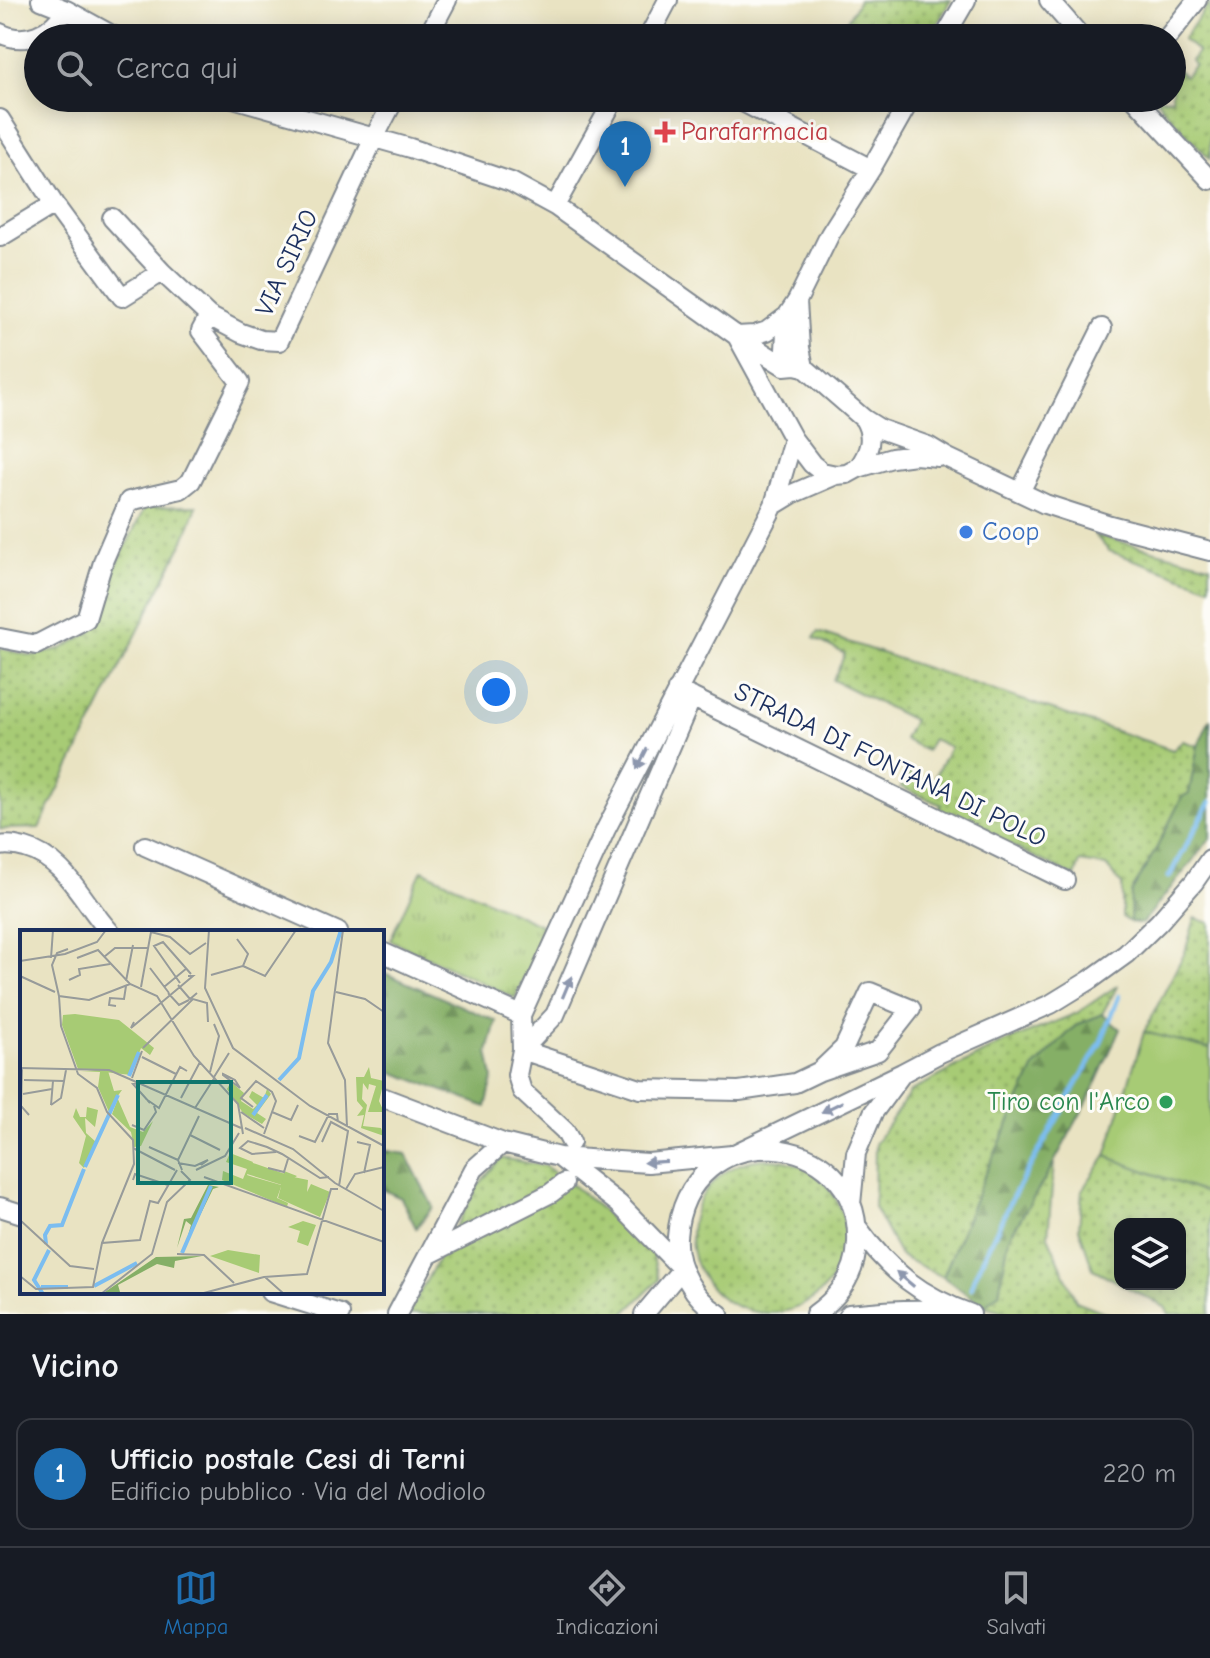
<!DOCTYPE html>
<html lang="it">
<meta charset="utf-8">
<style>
:root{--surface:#171b24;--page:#242831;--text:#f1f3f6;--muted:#9ea1a6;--line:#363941;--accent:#1f6fb2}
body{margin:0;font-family:"Comic Neue",sans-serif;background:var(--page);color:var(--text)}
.controls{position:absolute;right:24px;bottom:24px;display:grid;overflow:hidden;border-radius:16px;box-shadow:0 4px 20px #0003}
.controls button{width:72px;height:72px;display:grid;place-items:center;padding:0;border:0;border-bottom:2px solid var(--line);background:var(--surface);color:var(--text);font:40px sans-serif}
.you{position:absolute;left:496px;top:692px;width:28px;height:28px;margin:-20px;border:6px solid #fff;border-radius:50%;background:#1a73e8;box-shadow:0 0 0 12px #1a73e833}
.badge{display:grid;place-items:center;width:52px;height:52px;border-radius:50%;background:var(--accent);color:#fff;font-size:26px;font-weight:700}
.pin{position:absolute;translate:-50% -66px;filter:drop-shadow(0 2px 4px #0008)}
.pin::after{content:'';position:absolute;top:42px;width:28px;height:24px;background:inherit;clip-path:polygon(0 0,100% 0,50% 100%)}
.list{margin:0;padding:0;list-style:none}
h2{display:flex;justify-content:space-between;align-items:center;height:104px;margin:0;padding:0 32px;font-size:34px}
h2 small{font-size:26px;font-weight:400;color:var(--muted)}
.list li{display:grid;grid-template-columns:52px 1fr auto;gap:24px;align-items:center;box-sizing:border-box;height:112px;margin:0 16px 16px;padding:0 16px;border:2px solid var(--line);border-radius:16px}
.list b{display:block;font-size:30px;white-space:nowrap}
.list p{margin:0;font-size:26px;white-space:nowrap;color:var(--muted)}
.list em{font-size:26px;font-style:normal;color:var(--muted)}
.icon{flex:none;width:44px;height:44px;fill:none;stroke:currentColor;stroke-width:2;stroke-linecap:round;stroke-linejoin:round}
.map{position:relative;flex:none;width:1210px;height:1314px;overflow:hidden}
.search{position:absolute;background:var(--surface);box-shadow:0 4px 20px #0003;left:24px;right:24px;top:24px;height:88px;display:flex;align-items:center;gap:20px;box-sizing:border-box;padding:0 28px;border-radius:44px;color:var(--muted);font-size:30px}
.sheet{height:232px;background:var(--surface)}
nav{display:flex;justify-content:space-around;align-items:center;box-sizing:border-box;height:112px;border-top:2px solid var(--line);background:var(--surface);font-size:22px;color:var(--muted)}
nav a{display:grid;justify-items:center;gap:4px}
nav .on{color:var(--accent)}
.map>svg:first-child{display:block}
.grass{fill:url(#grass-dots);stroke:#617d69;stroke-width:2}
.forest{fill:url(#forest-firs);stroke:#506f62;stroke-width:2}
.park{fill:url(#park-tufts);stroke:#617d69;stroke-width:2}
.pitch{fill:#a7cb74;stroke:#617d69;stroke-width:2}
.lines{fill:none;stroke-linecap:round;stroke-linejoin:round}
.stream{stroke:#7bbdf0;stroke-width:5}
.minor-casing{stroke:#828990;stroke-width:22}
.minor{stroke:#fff;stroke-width:18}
.oneway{fill:#8d97ae}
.health-dot{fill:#e0444e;stroke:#fdfcf7;stroke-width:3}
.shop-dot{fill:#3f7fe0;stroke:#fdfcf7;stroke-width:3}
.leisure-dot{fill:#2e9e5b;stroke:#fdfcf7;stroke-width:3}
.labels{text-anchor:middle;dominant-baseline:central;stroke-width:6;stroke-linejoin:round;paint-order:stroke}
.health-label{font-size:26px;fill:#be3a42;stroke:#fdfcf7;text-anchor:start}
.street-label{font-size:26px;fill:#1b2f5e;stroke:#fdfcf7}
.shop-label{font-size:26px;fill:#366cbe;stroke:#fdfcf7;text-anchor:start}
.leisure-label{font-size:26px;fill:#27864d;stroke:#fdfcf7;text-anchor:end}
.inset-river{fill:none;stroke:#7bbdf0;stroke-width:4}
.inset-road{fill:none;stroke:#979b9a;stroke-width:2}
.view{fill:#0f766e;fill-opacity:0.15;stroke:#0f766e;stroke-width:4}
.inset-edge{fill:none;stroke:#1b2f5e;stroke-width:4}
</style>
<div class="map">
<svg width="1210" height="1314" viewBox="0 0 1210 1314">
<defs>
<pattern id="grass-dots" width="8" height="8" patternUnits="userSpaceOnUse" patternTransform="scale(2)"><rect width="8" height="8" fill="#a7cb74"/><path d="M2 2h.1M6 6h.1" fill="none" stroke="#87a562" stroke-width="1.8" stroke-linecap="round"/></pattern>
<pattern id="forest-firs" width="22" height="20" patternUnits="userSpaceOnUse" patternTransform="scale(2)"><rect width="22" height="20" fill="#85af66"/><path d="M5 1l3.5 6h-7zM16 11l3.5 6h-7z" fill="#6c8f57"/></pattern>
<pattern id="park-tufts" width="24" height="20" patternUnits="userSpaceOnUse" patternTransform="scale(2)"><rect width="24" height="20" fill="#a7cb74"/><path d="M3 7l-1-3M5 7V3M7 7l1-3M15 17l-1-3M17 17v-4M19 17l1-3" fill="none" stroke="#87a562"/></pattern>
</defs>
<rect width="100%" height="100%" fill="#fdfcf7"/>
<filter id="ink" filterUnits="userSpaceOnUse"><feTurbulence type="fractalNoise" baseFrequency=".0125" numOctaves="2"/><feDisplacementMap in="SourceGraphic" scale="16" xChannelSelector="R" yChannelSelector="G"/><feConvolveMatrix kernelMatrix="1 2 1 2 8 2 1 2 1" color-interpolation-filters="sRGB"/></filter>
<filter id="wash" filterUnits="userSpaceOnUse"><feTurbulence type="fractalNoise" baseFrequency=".006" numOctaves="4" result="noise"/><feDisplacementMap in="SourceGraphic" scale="32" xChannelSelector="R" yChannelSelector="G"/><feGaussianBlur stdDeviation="1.8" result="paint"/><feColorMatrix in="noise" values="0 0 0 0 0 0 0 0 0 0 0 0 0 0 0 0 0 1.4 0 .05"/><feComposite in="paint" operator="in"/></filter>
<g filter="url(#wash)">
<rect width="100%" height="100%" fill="#e9e3c2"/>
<path class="grass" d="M859,0h92l-22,38h-92z
M1209,4l1,1v154l-47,-50 -7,-11h16v-33l13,11 10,-11 -4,-4 7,-9 -15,-13z
M197,506l-12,32 -146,290 -39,1v-181l31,8 32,-8 28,-16 20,-56 34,-69z
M1095,535l115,30v22l-101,-36z
M818,632l355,118 10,-9 15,5 -9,47 -58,100 -1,29 -8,-5v-32l-16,-19 -26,-4 -5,15 -137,-67 4,-5 -41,-18 8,-14 22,11 19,-37 -17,-8 -7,12 -22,-12 9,-19 -80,-40 12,-26 -31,-16z
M1195,918l15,5v126l-66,-17 41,-80z
M1118,985l-16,29 -27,12 -91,151 -41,100 -43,-21 -26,-49 1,-63 36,-53 88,-46 78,-32z
M1106,1156l104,39v119h-41l-4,-7 -44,-23h59v-60h-60v59l-27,-14 -14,-41 3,-38z
M501,1158l44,8 30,21 77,66 7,27 -35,34h-216l71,-130z
M691 1236a77 77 0 1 1 154 0a77 77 0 1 1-154 0Z
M1054,1162l-6,74 28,65 33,13h-96l-29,-8 15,-13 10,-56z"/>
<path class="forest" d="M1210,719v120l-68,85 -12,-2 1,-29 24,-42 27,-54 7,-4 9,-47z
M382,972l114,49 -8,31 5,26 -7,29 -104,-39z
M1102,1014l18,15 -32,71 -43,79 -36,58 -10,56 -15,13 -41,-29 41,-100 51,-110 40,-41z
M382,1150l24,4 27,53 -17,21 -15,-30 -19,-9z"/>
<path class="park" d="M422,870l125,58 -32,70 -125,-58z"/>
<path class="pitch" d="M1144,1032l66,17v146l-104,-39z"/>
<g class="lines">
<path class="stream" d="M1169,877l41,-75
M971,1288l4,-12 37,-78 88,-154 19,-48"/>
</g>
</g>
<g filter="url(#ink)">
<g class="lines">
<defs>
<path id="minor" d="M41,0l25,10 51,28
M1049,0l33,38
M0,33c25,13 52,0 66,-23
M427,38l20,-38
M648,38l20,-38
M944,38l22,-38
M1167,38l30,-38
M233,98l177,50 101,34 44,24 182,130 47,30 11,-1 9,2 60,52 16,10 48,17 20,12 97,46 65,21 100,26
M735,98l136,71
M1134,98l76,82
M0,119l54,85 68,93 40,-25
M555,206l60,-108
M112,218l50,54 47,44 32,17 20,7 18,1 95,-203 21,-40
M0,237l54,-33
M797,301l3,47 4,19
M737,336l17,-1 13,-4 20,-15 10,-15 33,-67 41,-65 40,-71
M738,338l55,101 19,25 10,8 14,3 11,-1 11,-6 34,-10 23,-3 23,2
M784,366l3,-50
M858,468c11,-15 17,-31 6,-49
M1020,492l82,-164
M774,505l18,-11 44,-19
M0,638l36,7 50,-26 18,-60 25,-58 52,-12 10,-8 49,-99 -39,-51 8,-15
M677,690l388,190
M0,846c9,-2 16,0 25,2 41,11 58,55 85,84
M145,846l193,86
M382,952l139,63
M522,1050l118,39 99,2 56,-8 25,-12 24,-23 26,-56 41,17 -33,42 -58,20
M522,1050l33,-35 137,-318
M382,1097l121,46 56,14 89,6 84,-8 170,-82 38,-20 111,-49 39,-24 36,-26 33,-32 35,-40 16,-23
M571,1142l-6,-11 -43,-40 -5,-16 5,-25 -1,-35 85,-186 168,-324 19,-66
M559,1157l60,47 63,65 -38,45
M851,1204l5,-51 17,-40 28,-38
M0,1207l22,7
M858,1228c31,43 63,68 113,86
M430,1254l121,-61 13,-10
M270,1292l70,22
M397,1314l77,-145 29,-26
M719,1314c-25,-15 -44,-47 -42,-77 9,-124 185,-113 180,6 -1,31 -18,54 -42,71
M849,1314c36,-4 70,-6 106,-3"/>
</defs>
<use href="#minor" class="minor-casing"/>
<use href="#minor" class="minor"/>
</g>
<defs><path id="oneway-solid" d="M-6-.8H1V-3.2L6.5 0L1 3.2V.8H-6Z" transform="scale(2)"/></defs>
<g class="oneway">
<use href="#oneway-solid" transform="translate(642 759) rotate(117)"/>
<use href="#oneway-solid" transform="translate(567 987) rotate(-67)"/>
<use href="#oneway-solid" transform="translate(832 1107) rotate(154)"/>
<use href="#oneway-solid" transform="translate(655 1162) rotate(177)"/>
<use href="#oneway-solid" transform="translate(905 1279) rotate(-140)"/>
</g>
</g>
<path class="health-dot" d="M661 120h8v8h8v8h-8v8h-8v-8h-8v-8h8z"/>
<circle class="shop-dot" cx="966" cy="532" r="8"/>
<circle class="leisure-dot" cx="1166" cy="1102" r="8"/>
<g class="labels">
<g class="health-label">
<text x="681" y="132">Parafarmacia</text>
</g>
<g class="street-label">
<text transform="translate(287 263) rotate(-65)">VIA SIRIO</text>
<text transform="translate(890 765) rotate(26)">STRADA DI FONTANA DI POLO</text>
</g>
<g class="shop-label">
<text x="982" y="532">Coop</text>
</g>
<g class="leisure-label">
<text x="1150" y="1102">Tiro con l'Arco</text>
</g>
</g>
<g transform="translate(20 930)">
<rect width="364" height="364" fill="#e9e3c2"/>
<path d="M55,84l44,6 35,28 -4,7 -9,-7 -10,27 -53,-6 -16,-44 1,-10zM349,137l2,11 13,3 -5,20 5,11h-16l8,-26 -7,-2 -1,6 -5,-7 -1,16 5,6 -4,21 18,2 3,8 -23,-8 3,-13 -7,1 6,-8 -6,-7 -1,-24h8zM60,141h28l6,20 8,-1 -5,7 13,30 13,5 10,-11 -12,25 -7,1 -3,-15 -19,-18 5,-13 -8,11 -11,-25 2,-15zM211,152l13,11 -3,8 12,8 4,-4 -8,-8 3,-6 12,7 3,-9 4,5 -14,19 9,6 -4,5 -19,-11 -16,-24zM67,177l11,3 -3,17 -10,-9 1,15 10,9 -12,26 -5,-5 7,-27 -13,-19 3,-9 4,9h6zM210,223l23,9 -6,13 6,2 28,8 3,-14 13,5 -16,11 -4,11 11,5 -1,4 -65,-27 1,-9 20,8 4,-10 -21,-7zM208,320l32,5 -1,18 -49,-17z" fill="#a7cb74"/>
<path d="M188,255l11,2 -6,2 -28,57 6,-21 -5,-4 -9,27 7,-29 7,-1zM182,326l-27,5 -1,7 -17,-4 -39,21 2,7 -18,2 54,-37z" fill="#85af66"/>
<path d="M230,232l35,12 -3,11 -35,-11z" fill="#a7cb74"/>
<path d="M264,245l24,5 -1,12 4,-8 19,8 -10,25 -42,-19zM283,291l13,4 -8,21 -11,-4 3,-11 -12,-4z" fill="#a7cb74"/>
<path class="inset-river" d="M109,146l10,-24M259,150l20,-22 14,-67 18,-29 10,-32M233,185l14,-20M65,237l33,-72M26,314l-1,-9 5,-9 12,-1 22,-56M162,323l29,-67M74,356l43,-23M21,357h27M23,364l-9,-14 15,-30"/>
<path class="inset-road" d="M189,0l-4,58 28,60 77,58 74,40M323,0l-15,113 17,37 2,47M48,19l-11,4 -5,12 7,31 30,4 41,-16M84,27l11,-9h34M31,28l2,-28M57,28l21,-8 32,34 27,12 37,60 44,48 5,30M0,31l45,-7 32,-12 9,-12M223,36l22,10 31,-46M130,38l19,25M191,45l32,-9 5,-12 -11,-15M0,46l35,16M49,50l11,-5 -1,-6 31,-5M106,51l7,-36M160,53l-26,-37 9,-4 28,32M158,55l12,14 7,-6M121,57l10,-55 19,5 20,17 16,-11M144,57l23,-19M316,62l29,7 19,13M148,63l11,12 10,-5M39,66l2,30 17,48 19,14 10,24 26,28 1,24 -32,79M96,76l-7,-1 1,-7 14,1 2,-13M114,92l-3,6 62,-52h-5M123,118l50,-49 14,4 1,19M122,127l34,17M0,138l89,2 132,58M2,138l-1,38 8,9M190,142l9,-36 -5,-12M203,144l12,6 5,8 -17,-13zM194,147l15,-24M112,148l10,-27M4,150l40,1M123,153l-10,1 17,19M3,164l29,-5M161,168l19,-36M126,169l13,9 21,-41 7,4M31,175l10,-7 5,-28M31,175l2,-24M233,177l-12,-9 15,-17 16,11 4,9 -12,33M175,178l20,-31M221,182l23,16M252,182l19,8 7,-15M112,195l12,5 12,-18 -2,-6M225,198l48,21 42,34 49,28M170,205l30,15M279,206l16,6 14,-28h8l1,8M302,212l9,-20 17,9 -9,55M337,212l13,3 -6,28M129,217l29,13M113,218l42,22M256,222l-24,2 -12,-6 8,-7 19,6 15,7 38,24 9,-1M158,233l17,3 13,-6 -7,5M248,238l16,4 4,-13M162,240l-4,-10 21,-44M176,240l29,-14 14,-23M184,247l180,65M113,250l2,-6 33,11M326,259l9,-15 29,-7M0,290l50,46 24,3M157,324l27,1 30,28M0,346l16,13 57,-2 9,-44 38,-3 10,-39 8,2 19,-33M245,347l19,17M81,364l51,-40 15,-52 23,-22 -9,-9M180,364l64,-17 43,-3 24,-85h7"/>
<path class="view" d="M118,152h93v101h-93z"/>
<rect width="364" height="364" class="inset-edge"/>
</g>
</svg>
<div class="controls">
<button><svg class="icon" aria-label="layers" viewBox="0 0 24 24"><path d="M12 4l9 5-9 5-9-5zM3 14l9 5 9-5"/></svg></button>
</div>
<div class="you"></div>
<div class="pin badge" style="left:625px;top:187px">1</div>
<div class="search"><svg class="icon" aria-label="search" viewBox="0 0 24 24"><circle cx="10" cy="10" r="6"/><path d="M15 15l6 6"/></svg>Cerca qui</div>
</div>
<section class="sheet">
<h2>Vicino<small></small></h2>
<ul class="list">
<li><span class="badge">1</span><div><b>Ufficio postale Cesi di Terni</b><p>Edificio pubblico · Via del Modiolo</p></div><em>220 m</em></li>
</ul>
</section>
<nav>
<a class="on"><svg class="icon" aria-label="map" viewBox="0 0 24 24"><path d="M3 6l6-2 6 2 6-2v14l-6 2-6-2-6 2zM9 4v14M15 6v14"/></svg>Mappa</a>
<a><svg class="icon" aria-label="directions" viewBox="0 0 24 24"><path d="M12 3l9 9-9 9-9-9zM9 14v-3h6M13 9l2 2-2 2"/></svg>Indicazioni</a>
<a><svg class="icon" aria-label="saved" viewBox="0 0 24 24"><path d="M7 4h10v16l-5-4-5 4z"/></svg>Salvati</a>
</nav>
